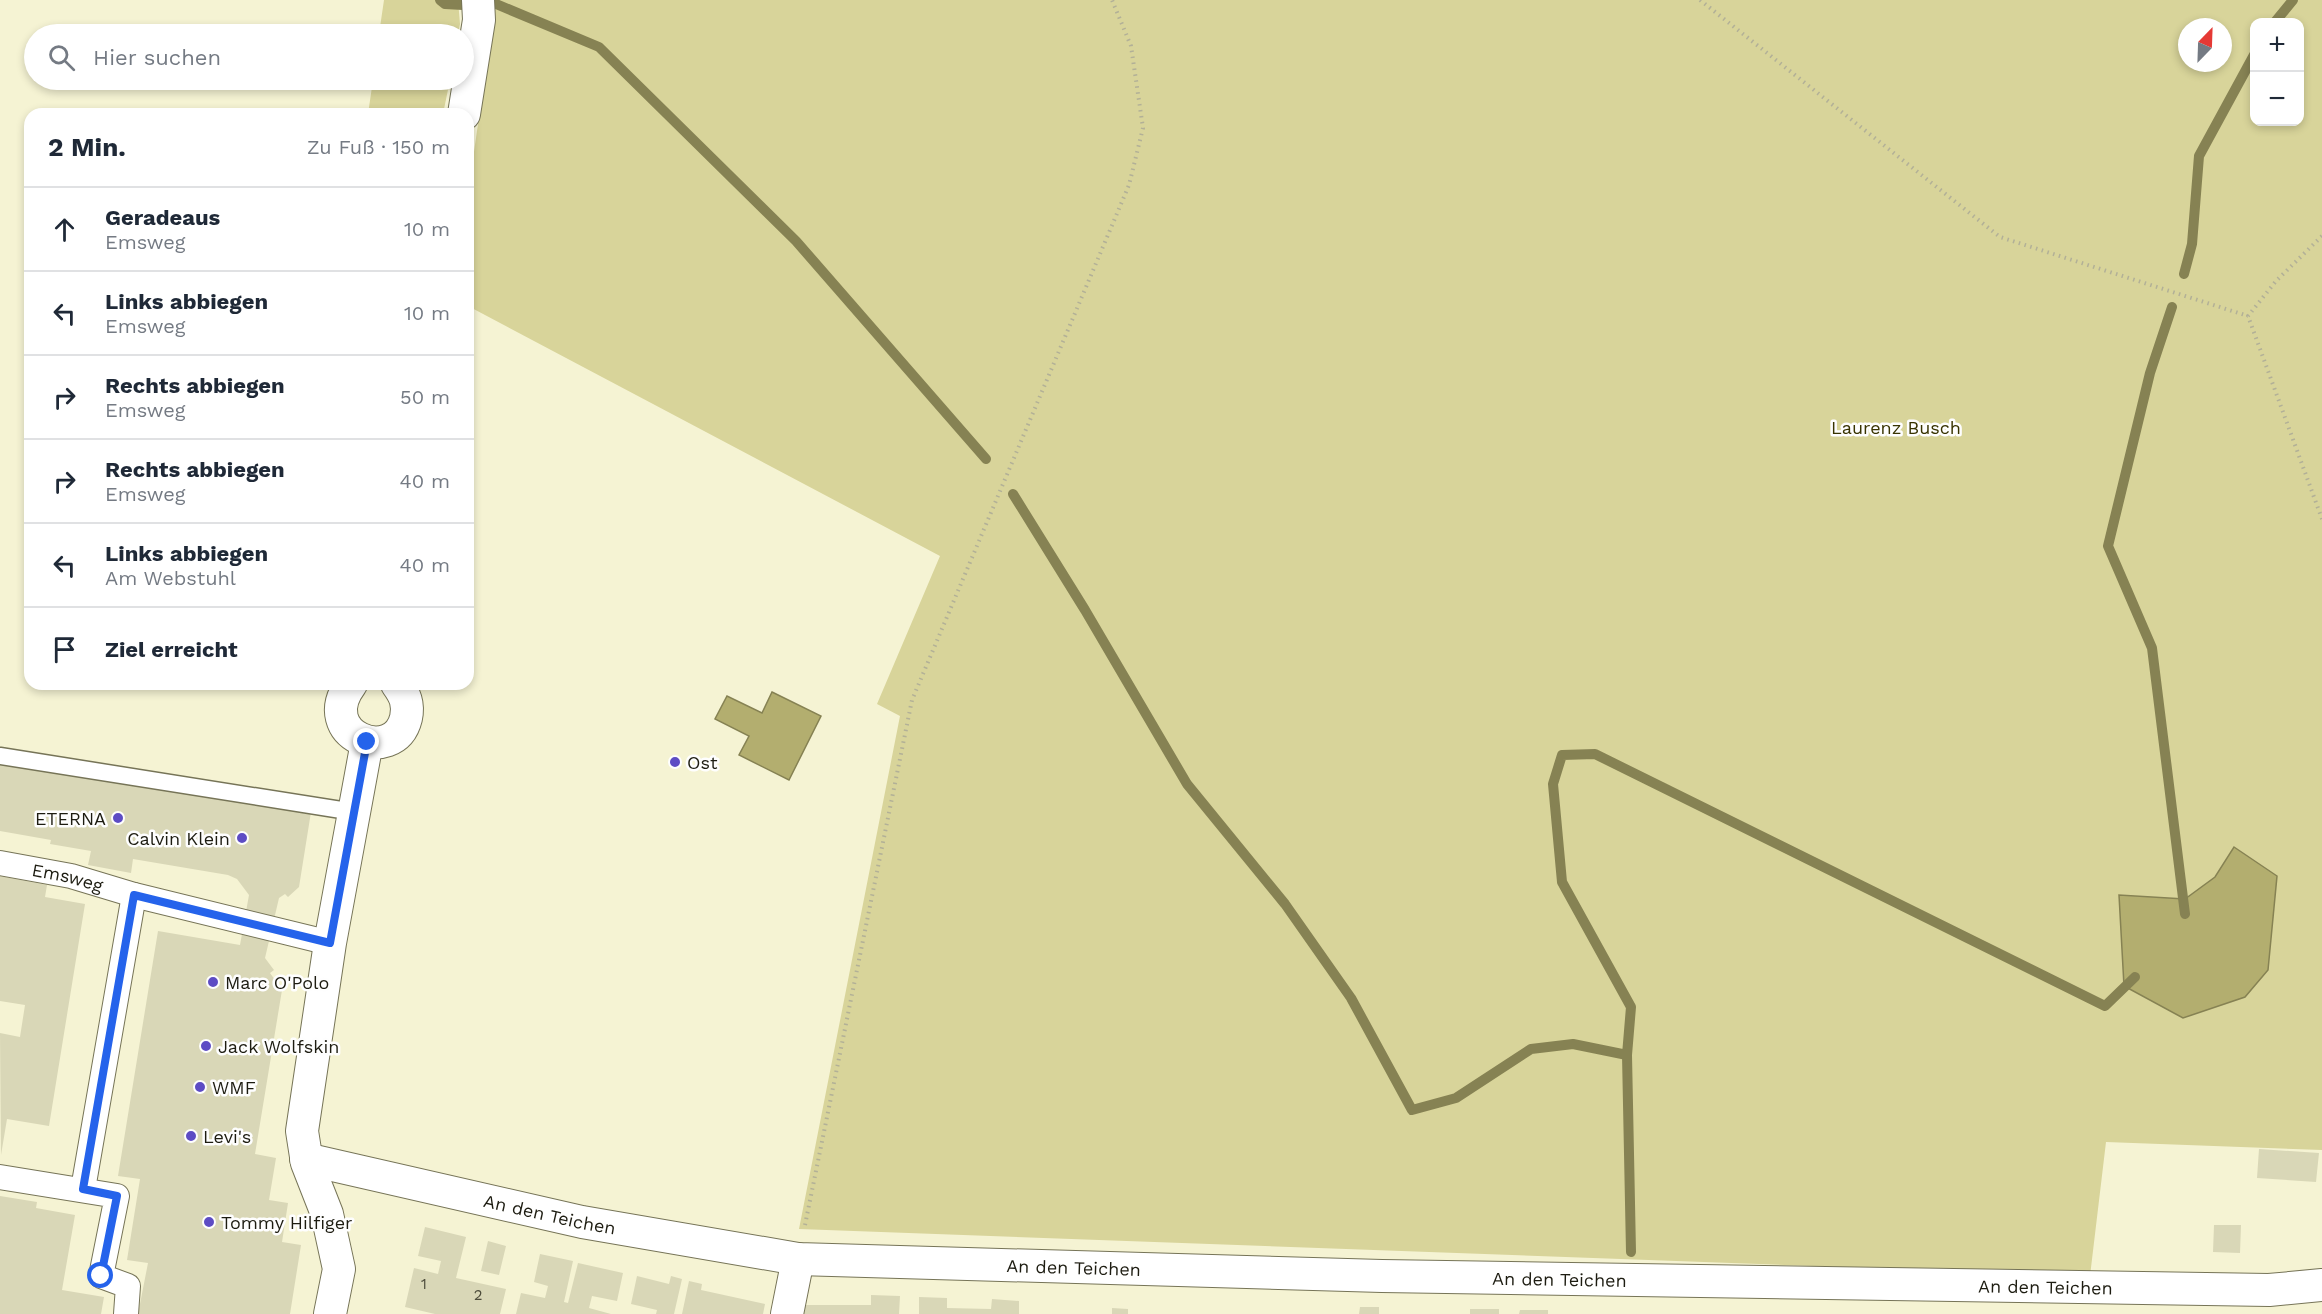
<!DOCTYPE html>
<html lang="de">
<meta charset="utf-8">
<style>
:root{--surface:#fff;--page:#f6f6f7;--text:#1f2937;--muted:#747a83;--line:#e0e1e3}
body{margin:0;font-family:"Work Sans",sans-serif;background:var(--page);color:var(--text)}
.controls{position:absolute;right:18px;top:18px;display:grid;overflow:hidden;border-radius:12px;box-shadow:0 3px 9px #0003}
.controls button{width:54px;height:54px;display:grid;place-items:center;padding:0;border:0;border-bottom:2px solid var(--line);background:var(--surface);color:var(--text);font:30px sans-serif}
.compass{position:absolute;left:2178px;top:18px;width:54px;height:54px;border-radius:50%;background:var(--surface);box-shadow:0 3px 9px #0003;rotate:23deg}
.stop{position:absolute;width:18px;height:18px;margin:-14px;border:4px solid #2563eb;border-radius:50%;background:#fff}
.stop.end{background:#2563eb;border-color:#fff;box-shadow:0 2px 6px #0008}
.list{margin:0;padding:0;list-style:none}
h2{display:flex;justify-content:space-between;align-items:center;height:78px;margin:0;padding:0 24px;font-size:26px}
h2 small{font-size:20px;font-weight:400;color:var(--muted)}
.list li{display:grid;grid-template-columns:39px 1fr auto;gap:18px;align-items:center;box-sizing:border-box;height:84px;padding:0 24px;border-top:2px solid var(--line)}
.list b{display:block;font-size:22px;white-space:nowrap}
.list p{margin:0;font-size:20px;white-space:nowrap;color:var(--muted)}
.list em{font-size:20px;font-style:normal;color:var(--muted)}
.icon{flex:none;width:33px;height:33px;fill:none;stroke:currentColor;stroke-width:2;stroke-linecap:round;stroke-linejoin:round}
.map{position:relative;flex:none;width:2322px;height:1314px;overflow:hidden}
.search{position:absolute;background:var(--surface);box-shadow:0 3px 9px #0003;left:24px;top:24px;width:450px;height:66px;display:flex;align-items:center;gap:15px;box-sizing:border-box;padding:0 21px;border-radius:33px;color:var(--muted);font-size:22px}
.panel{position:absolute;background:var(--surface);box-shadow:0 3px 9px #0003;left:24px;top:108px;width:450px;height:582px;border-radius:18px}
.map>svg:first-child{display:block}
.green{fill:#d8d49a;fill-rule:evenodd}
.water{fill:#b3ae6f;stroke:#868253;stroke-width:1.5}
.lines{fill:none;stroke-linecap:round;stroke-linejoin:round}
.stream{stroke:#868253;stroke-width:10}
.building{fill:#d9d7b7}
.service-casing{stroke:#767457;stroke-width:19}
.pedestrian-casing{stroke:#767457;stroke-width:26}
.minor-casing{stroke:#767457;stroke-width:34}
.path{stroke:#b2b097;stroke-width:4;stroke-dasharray:1.5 4.5;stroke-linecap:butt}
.service{stroke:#fff;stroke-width:16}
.pedestrian{stroke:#fff;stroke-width:24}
.minor{stroke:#fff;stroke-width:32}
.route{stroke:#2563eb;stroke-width:8}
.poi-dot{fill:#5d4cc4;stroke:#fefefe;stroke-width:2}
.labels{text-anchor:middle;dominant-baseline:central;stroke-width:5;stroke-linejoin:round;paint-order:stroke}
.number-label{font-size:15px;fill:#4c4b3a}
.park-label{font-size:18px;fill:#383300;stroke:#fefefe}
.poi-label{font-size:18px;fill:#1d1c11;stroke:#fefefe;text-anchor:start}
.street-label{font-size:18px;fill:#1d1c11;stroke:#fefefe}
</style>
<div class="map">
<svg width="2322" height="1314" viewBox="0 0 2322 1314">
<rect width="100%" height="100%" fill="#f5f3d3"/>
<path class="green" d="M384,0h74l2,24 -2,10h-79z
M496,0h1826v1150l-216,-8 -16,134 -1291,-47 101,-513 -23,-12 63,-148 -472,-250v-113zM2254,22h46v100h-46zM2187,27h36v36h-36z
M373,80h77l-7,34h-75z"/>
<path class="water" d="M772,692l49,24 -32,64 -50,-25 10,-19 -34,-17 12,-23 35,17z
M2234,847l43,29 -9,94 -23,27 -62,21 -59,-32 -5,-91 66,4 30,-22z"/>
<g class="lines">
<path class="stream" d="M440,0l5,4 18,1
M496,4l103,43 197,194 190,218
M2275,22l18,-22
M2184,274l8,-30 7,-88 55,-101
M2172,307l-22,66 -42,173 44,102 33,266
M1013,494l72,116 102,174 98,120 66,94 61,112 44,-12 75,-49 42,-5 54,11
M1631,1252l-4,-197 4,-48 -69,-125 -9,-98 9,-29 33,-1 510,252 30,-29"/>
</g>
<path class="building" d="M0,761l311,51 -12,75 -11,10 -3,-3 -6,4 -14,60 9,12 -4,3 12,17 -27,164 21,4 -7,42 19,3 -6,39 19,3 -11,69h-152l10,-51 -21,-3 13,-81 -22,-3 40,-245 82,14 9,-50 -12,-16 -9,-4 -95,-16 -2,14 -43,-8 3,-14 -41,-7 1,-4 -51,-9z
M0,876l47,9 -2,12 40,7 -36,222 -42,-7 -6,36 -1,-122 20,4 5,-32 -25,-4z
M2259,1149l60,4 -3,29 -59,-4z
M0,1196l37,6 -1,6 39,7 -13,75 42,7 -3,17h-101z
M2214,1225h27l-1,28 -27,-1z
M425,1227l41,10 -10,41 50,11 -6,25h-65l-30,-7 9,-39 24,6 3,-13 -23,-5z
M488,1241l18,5 -7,29 -18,-4z
M540,1254l33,7 -9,41 4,1 10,-40 45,10 -6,28 -25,-5 -3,12 22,6h-95l5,-21 24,5 3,-12 -14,-4z
M637,1276l32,8 2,-8 11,3 -8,35h-18l1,-4 -26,-6z
M689,1281l13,3 -1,6 64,14 -2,10h-81z
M871,1295l29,1 -1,18h-97v-9h69z
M919,1297l28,1v10l44,1 1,-10 27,2v13h-100z
M1360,1307h19v7h-20z
M1112,1308l16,1v5h-16z
M1470,1309h29v5h-29z
M1520,1310h28v4h-29z"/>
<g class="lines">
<defs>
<path id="service" d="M0,756l354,56"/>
<g id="pedestrian">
<path id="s1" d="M0,863l71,13 63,19 196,48"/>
<path d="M0,1177l117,19 -16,80 27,10 -2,28"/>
<path d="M83,1189l51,-294"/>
</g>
<g id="minor">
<path d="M464,114l15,-94 -1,-20"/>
<path d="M351,684c-38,51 43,83 55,34 3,-14 -1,-23 -9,-34"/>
<path id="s2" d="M306,1159l276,63 216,37 584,17 887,14 53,-5"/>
<path d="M330,1314l9,-45 -12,-55 -20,-51 -5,-32 28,-188 37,-201"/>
<path d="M787,1314l11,-55"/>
</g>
</defs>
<use href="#service" class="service-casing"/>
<use href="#pedestrian" class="pedestrian-casing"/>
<use href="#minor" class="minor-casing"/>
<path class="path" d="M1700,0l300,237 248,79
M2322,236l-46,45 -28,35 74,203
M805,1225l107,-525 217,-515 14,-57 -12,-82 -19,-46"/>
<use href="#service" class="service"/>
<use href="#pedestrian" class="pedestrian"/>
<use href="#minor" class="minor"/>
</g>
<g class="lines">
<path class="route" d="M101,1276l16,-80 -34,-7 51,-294 196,48 37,-201"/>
</g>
<g class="poi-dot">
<circle cx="675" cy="762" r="6"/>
<circle cx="118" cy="818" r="6"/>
<circle cx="242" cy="838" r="6"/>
<circle cx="213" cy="982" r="6"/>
<circle cx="206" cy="1046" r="6"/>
<circle cx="200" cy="1087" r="6"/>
<circle cx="191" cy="1136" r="6"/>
<circle cx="209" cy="1222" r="6"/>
</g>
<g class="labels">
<g class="number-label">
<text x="424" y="1284">1</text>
<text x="478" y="1295">2</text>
</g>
<g class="park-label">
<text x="1896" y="427">Laurenz Busch</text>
</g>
<g class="poi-label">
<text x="687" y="762">Ost</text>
<text x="106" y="818" text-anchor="end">ETERNA</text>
<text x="230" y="838" text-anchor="end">Calvin Klein</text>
<text x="225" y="982">Marc O'Polo</text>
<text x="218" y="1046">Jack Wolfskin</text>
<text x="212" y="1087">WMF</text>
<text x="203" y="1136">Levi's</text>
<text x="221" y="1222">Tommy Hilfiger</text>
</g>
<g class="street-label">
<text stroke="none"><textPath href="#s1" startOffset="69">Emsweg</textPath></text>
<text stroke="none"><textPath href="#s2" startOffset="250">An den Teichen</textPath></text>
<text stroke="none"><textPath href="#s2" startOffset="778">An den Teichen</textPath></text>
<text stroke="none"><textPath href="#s2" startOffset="1264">An den Teichen</textPath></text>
<text stroke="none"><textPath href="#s2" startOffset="1750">An den Teichen</textPath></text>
</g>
</g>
</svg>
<div class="controls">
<button>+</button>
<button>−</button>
</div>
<svg class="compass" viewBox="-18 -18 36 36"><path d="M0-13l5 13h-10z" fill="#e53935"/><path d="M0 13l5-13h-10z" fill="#747a83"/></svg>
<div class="stop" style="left:101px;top:1276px"></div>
<div class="stop end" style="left:367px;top:742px"></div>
<div class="search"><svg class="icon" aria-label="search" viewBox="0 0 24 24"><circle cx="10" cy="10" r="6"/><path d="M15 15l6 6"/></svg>Hier suchen</div>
<section class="panel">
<h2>2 Min.<small>Zu Fuß · 150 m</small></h2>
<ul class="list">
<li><svg class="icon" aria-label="ahead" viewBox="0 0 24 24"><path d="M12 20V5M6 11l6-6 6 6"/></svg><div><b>Geradeaus</b><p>Emsweg</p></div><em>10 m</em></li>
<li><svg class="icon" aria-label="left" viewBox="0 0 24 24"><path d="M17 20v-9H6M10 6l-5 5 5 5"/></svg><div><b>Links abbiegen</b><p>Emsweg</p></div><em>10 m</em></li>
<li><svg class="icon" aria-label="right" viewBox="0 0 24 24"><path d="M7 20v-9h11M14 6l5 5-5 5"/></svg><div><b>Rechts abbiegen</b><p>Emsweg</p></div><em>50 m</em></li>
<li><svg class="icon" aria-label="right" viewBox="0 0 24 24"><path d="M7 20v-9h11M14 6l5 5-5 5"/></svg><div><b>Rechts abbiegen</b><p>Emsweg</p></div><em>40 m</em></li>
<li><svg class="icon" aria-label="left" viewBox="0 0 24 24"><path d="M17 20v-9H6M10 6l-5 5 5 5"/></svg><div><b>Links abbiegen</b><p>Am Webstuhl</p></div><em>40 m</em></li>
<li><svg class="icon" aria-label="arrive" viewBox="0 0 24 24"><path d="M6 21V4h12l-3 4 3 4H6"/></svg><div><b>Ziel erreicht</b></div></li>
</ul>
</section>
</div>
